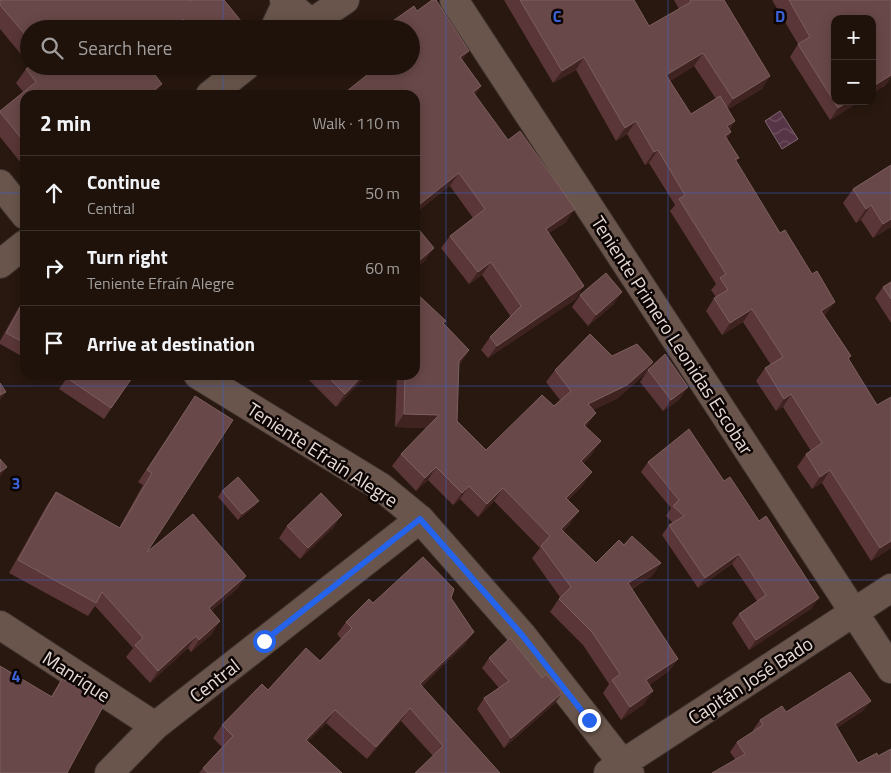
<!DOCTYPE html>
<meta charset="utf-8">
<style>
:root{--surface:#1e120b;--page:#2b2019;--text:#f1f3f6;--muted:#a19e9d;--line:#3c322c}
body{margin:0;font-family:"Titillium Web",sans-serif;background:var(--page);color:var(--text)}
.controls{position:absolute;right:15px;top:15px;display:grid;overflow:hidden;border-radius:10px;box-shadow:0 2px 12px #0003}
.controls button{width:45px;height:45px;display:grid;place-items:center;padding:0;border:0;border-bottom:1px solid var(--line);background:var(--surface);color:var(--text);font:25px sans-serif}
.stop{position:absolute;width:15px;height:15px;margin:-11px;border:4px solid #2563eb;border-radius:50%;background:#fff}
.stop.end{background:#2563eb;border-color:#fff;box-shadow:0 1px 5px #0008}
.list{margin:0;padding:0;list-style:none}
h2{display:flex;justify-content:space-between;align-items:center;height:65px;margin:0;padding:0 20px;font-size:21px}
h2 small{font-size:16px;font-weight:400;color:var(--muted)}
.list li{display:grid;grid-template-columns:32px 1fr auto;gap:15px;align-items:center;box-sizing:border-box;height:75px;padding:0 20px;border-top:1px solid var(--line)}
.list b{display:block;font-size:19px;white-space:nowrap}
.list p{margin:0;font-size:16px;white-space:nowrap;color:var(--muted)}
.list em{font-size:16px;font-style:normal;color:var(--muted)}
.icon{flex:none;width:28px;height:28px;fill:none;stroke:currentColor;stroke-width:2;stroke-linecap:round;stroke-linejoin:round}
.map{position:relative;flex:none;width:891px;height:773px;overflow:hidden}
.search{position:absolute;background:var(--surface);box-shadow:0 2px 12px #0003;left:20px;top:20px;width:400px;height:55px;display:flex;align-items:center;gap:12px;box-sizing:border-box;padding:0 18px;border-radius:28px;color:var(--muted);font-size:19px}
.panel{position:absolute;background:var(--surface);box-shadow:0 2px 12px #0003;left:20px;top:90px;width:400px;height:290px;border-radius:15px}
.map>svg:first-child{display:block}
.water{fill:url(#water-waves);stroke:#816672}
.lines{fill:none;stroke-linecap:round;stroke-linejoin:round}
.minor-casing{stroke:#3f3330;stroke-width:30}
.minor{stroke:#69554b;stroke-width:28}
.wall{fill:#5a3638;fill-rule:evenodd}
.shaded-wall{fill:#3f2320}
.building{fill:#694849;stroke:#7c5f5f}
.route{stroke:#2563eb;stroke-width:6}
.grid{fill:none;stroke:#3b63d8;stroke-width:1;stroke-opacity:0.55}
.labels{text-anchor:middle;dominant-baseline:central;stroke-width:5;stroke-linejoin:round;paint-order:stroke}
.street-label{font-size:19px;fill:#e6dad5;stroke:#0c0503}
.grid-label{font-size:16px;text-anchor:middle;font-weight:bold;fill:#3b63d8;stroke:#0c0503;stroke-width:5;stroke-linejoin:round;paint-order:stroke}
</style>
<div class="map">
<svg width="891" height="773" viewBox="0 0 891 773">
<defs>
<pattern id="water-waves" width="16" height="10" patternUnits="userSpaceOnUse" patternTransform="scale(1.25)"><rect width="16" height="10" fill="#563547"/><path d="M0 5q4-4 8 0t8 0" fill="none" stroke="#6e5261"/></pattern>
</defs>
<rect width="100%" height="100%" fill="#28180f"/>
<path class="water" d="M780,111l18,28 -16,10 -17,-28z"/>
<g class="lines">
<defs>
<path id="minor" d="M284,0l27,23
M454,0l437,669
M274,29l14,-29
M302,29l43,-29
M210,95l36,-29
M0,184l25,31
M0,264l25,-20
M198,375l183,112 39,32 102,116 108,138
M0,625l155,101
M109,773l46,-47 265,-207
M608,773l283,-185"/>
</defs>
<use href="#minor" class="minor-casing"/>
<use href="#minor" class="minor"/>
</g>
<path class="wall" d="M0,0h189l47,29h-207v35l-29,-35z
M504,0h130l15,26 30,-17 -5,-9h50l38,89 -34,20 7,12 -5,8 1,3 -4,7 12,19 -3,3 90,153 -2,1 27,41 -3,3 43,189 -20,13 -49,-78 -10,6 -15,-22 9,-13 5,-3 -28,-44 -7,4 -20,-30 9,-13 6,-3 -28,-43 -21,13 -16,-24 8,-13 2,-1 -5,-7 5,-6 -46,-73 5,-6 -26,-42 -4,2 -18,-31 -11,7 -40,-71 -23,13zM694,66l22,33 -25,15 -21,-33z
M772,0h119v77l-6,9 -50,15h25l-30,19 -40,-63 8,-13z
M417,11l45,49 19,26 -6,9 91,127 -17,11 27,66 -88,59 -7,-8 9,-13 21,-20 -29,-42 -13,9 -28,-36 9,-12 23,-18 -23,-32 -91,-120h52l-21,-43z
M148,66l-123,29v73l-25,-31v-26l23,-19 -7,-9 10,-14z
M891,165v62l-18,11 -12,-18 -5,3 -13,-20 10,-14z
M891,282v41l-16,-25 8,-11z
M580,295l34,9 -26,22 -16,-19z
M25,296v62l-25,-14v-3z
M443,324l26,26 -10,15 -2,56 29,29 68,-44 6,-6 -14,-18 9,-12 57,-14 41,6 -9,13 -26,23 -25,12 -7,17 6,27 -9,9v22l-15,15 2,24 -7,7 33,32 28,-18 37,18 -9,13 -20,13 46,70 -9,12 -20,14 -5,19 -23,16 -18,-27 6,-9 -26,-39 -33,-33 10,-15 -28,-39 8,-10 -46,-47 -16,16 -18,-18 -7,6 -25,-25 -12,11 -24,-25 9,-12 25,-26 -31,-1 2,-52h18z
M648,370l32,29 -17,12 -23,-29z
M69,375h65l-30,44 -45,-30z
M308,375h59l-31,32 -30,-30z
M195,396l-48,156 99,24 -8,12 -27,23 1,23 -21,18 -3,-4 -38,35 -24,-26 7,-9 -38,-42 -7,10 -79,-43 38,-68 9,-13 63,36 24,-43 -5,-3z
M648,462l76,19 88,127 -63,42 -17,-27 7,-9 18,-13 -25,-37 -34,24 -36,-53 7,-10 4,-2 -7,-7 5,-8 -30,-36z
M222,491l33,15 -17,14 -20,-23z
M287,526l47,1 -34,32 -21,-21z
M451,598l23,34 -9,12 -43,42 78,87 -67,-17 -32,-35 -34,38 -41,-36 -18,18 34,32h-143l4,-5 19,-21 -9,-9 9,-13 46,-35 52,-29 21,-22 -4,-5 9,-12 27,-19z
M489,658l53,20 20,15 -7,10 -51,45 -27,-39 7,-11 15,-10 -17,-20z
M62,679l5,94 -16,-77z
M864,710l-27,18 21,35 20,-7 13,17 -156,-14 -5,-7 7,-10 17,-11 -1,-1 7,-10 26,-8z"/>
<path class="shaded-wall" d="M183,19l-7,10h-5z
M241,21l-5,8h-4z
M469,51l-9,12v-6z
M703,53l-9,13 -36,22 8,-13z
M584,57l-8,13 -23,13 9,-12z
M891,70v7l-6,9 -13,8v-7z
M770,76l-8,13 -38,23 9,-13z
M162,84l-8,11h-6z
M481,86l-9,13 1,-7z
M849,101h11l-30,19 8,-12z
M636,121l-9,13 -11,7 9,-13z
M735,121l-9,13 1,-8z
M731,132l-8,13 2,-9z
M658,150l-9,13 -4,2 9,-13z
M459,173l-9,13 -35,28v-6z
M871,205l-10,15 -5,3 10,-14z
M575,209l-9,13 -29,19 9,-12z
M891,219v8l-18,11 10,-14z
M434,248l-9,13 -10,9v-6z
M491,262l-9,13 -13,9 9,-12z
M584,286l-8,13 -88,59 9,-12z
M622,292l-8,12 -26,22 8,-11z
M835,302l-9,12 -14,9 9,-12z
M752,309l-9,13 -21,13 8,-12z
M469,350l-8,13 -11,10 9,-12z
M653,362l-9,13 -26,23 -39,19 9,-13z
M363,375h4l-31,32 9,-13z
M688,387l-8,12 -17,12 8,-11z
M6,392l-6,8v-5z
M791,394l-8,13 -7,4 8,-12z
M596,413l-9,13 -12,11 9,-12z
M404,414l35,1 -9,13 -35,-1z
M601,441l-9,13 -20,20 9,-13z
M7,467l-7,10v-5z
M436,467l-8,13 -12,11 9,-13z
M830,470l-8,13 -10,6 8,-12z
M592,472l-9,13 -26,26 9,-13z
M469,486l-9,13 -7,6 9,-12z
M503,488l-9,13 -16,16 9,-13z
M259,501l-4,5 -17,14 4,-6z
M579,511l-9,13 -18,17 9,-12z
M342,515l-8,12 -34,32 8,-11z
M891,541v7l-20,13 9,-13z
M739,554l-7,10 -34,24 7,-10z
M661,563l-9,13 -33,20 9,-13z
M246,576l-8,12 -38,32 9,-12z
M819,598l-7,10 -63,42 7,-10z
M220,621l-8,13 -21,18 8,-12z
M474,632l-9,12 -54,52 9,-12z
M196,636l-8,12 -38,35 8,-12z
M678,659l-9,12 -32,22 9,-13z
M653,691l-9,13 -23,16 9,-13z
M562,693l-7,10 -51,45 7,-10z
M871,701l-7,9 -36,24 7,-10z
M410,708l-9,13 -34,38 9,-12z
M335,710l-9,13 -28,29 8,-12z"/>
<path class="building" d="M0,0h189l1,1 1,-1h33l17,21 -9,8h-41l-8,-10 -12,10h-142v10l-29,-34z
M432,0h4l33,51 -9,6 21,29 -8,6 35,48 12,-9 55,78 -29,20 38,57 -87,60 -7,-9 31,-31 -30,-44 -13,10 -28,-36 35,-27 -26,-36 -44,35v-113h-73l35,-28v-1h34v-37h-36l13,-9 2,3 24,-17 3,5z
M520,0h114l15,26 42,-24 -1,-2h34l46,76 -37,23 -30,-46 -37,22 25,39 29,-18 15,25 -8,5 4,6 -6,4 14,22 -4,1 45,74 5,-3 27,44 5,-3 18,31 -14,9 30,45 -3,2 29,47 14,-8v144l-11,7 -50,-78 -10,7 -14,-23 16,-11 -31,-49 -7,5 -19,-31 18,-11 -31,-48 -22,14 -16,-25 14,-8 -8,-12 6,-4 -47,-75 6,-4 -27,-45 -4,2 -18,-31 -11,7 -41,-71 -22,14z
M789,0h102v75l-19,12v-68h-37v82h14l-11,7 -40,-64 12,-7z
M30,66h118l14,18 -14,11h-123v48l-25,-31v-1l36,-29 -10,-13z
M891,165v54l-8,5 -12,-19 -5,4 -13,-20z
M415,225l19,23 -19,16z
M606,273l16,19 -26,23 -16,-20z
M891,282v17l-8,-12z
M415,292l31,29 -3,2 26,27 -10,11 -2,60 29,29 56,-55 12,11 17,-15 -16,-21 35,-36 22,22 25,-12 16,18 -26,23 -39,19 8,9 -12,12 17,16 -20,20 11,11 -26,26 13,13 -18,18 35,34 23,-23 5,5 8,-9 29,27 -33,20 50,76 -32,21 7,11 -23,16 -18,-27 8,-6 -28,-42 -33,-33 12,-12 -30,-41 9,-10 -47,-48 -16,16 -18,-18 -7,7 -26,-26 -11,11 -24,-24 38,-39 -35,-1 1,-39h10z
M25,299v44l-19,-10z
M665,354l23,33 -17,13 -23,-30z
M69,375h65l-23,33 -44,-30z
M326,375h37l-18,19z
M0,383l6,9 -6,3z
M195,396l38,24 -86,132 46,-38 53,62 -37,32 11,13 -21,19 -3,-4 -38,35 -23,-26 8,-7 -41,-46 -6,11 -78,-43 38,-68 64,36 32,-55 -5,-3z
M689,429l35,52 6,-4 29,44 7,-5 53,82 -63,42 -17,-26 27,-19 -27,-41 -34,24 -36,-53 15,-9 -11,-10 6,-6 -31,-38z
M0,459l7,8 -7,5z
M238,477l21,24 -17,13 -20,-23z
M321,493l21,22 -34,33 -21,-22z
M423,557l31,32 -3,9 23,34 -54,52 80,89h-85l28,-27 -33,-38 -34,39 -41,-37 -29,30 36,33h-134l-5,-5 30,-32 -11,-11 40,-41 6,6 38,-42 14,13 32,-33 -6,-6 23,-23 4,4z
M510,638l32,40 4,-4 16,19 -51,45 -27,-40 25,-17 -20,-23z
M0,666l52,31 10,-18 43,24 -38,70h-67z
M850,672l21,29 -36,23 23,39 19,-10 1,3 13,-7v24h-179l33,-19 -8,-12 26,-17 -3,-5 22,-14 4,6z"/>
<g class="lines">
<path class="route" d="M264,641l156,-122 102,116 67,85"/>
</g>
<path class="grid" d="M223,0v29M446,0v773M668,0v773M223,66v29M0,193h25M415,193h476M223,375v398M0,386h891M0,580h891"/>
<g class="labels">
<g class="street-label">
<text transform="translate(673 335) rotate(57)">Teniente Primero Leonidas Escobar</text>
<text transform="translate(323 454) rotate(33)">Teniente Efraín Alegre</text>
<text transform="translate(77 676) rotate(33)">Manrique</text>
<text transform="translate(214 680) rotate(-38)">Central</text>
<text transform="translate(750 680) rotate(-33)">Capitán José Bado</text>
</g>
</g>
<g class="grid-label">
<text x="557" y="22">C</text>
<text x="780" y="22">D</text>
<text x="16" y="489">3</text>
<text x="16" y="682">4</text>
</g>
</svg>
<div class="controls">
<button>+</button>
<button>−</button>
</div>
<div class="stop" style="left:264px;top:641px"></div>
<div class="stop end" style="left:589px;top:720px"></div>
<div class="search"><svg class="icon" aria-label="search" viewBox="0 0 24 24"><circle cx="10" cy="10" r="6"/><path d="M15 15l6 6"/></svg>Search here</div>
<section class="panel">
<h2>2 min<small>Walk · 110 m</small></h2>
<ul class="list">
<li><svg class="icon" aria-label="ahead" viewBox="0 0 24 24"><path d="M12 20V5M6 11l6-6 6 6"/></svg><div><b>Continue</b><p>Central</p></div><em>50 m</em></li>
<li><svg class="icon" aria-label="right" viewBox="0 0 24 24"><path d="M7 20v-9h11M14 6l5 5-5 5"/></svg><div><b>Turn right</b><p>Teniente Efraín Alegre</p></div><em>60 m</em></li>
<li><svg class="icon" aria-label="arrive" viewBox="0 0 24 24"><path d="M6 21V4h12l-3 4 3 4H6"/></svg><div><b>Arrive at destination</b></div></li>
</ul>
</section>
</div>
